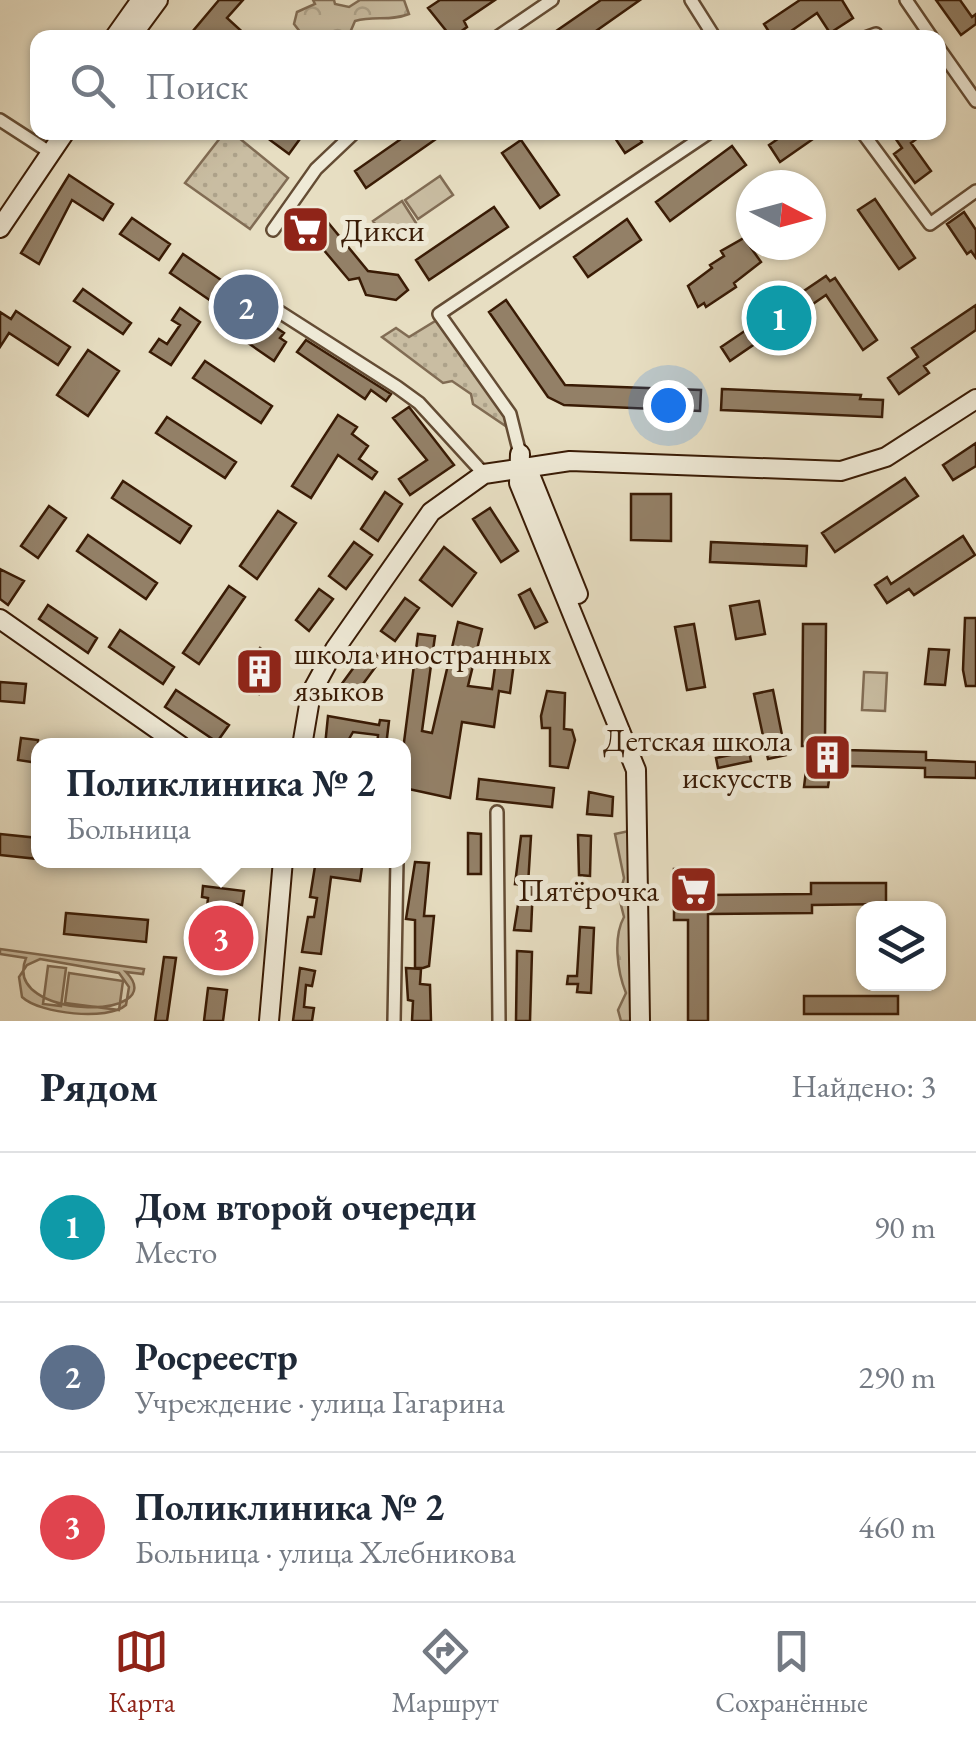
<!DOCTYPE html>
<html lang="ru">
<meta charset="utf-8">
<style>
:root{--surface:#fff;--page:#f2f2f3;--text:#1f2937;--muted:#747a83;--line:#e0e1e3;--accent:#8f2418}
body{margin:0;font-family:"EB Garamond",serif;background:var(--page);color:var(--text)}
.controls{position:absolute;right:30px;bottom:30px;display:grid;overflow:hidden;border-radius:20px;box-shadow:0 2px 8px #0004}
.controls button{width:90px;height:90px;display:grid;place-items:center;padding:0;border:0;border-bottom:2px solid var(--line);background:var(--surface);color:var(--text);font:50px sans-serif}
.compass{position:absolute;left:736px;top:170px;width:90px;height:90px;border-radius:50%;background:var(--surface);box-shadow:0 2px 8px #0004;rotate:96deg}
.you{position:absolute;left:668px;top:405px;width:35px;height:35px;margin:-25px;border:8px solid #fff;border-radius:50%;background:#1a73e8;box-shadow:0 0 0 15px #1a73e833}
.badge{display:grid;place-items:center;width:65px;height:65px;border-radius:50%;background:var(--accent);color:#fff;font-size:32px;font-weight:700}
.pin{position:absolute;translate:-50% -50%;border:5px solid #fff;box-shadow:0 2px 10px #0006}
.popup{position:absolute;left:31px;top:738px;width:380px;height:130px;box-sizing:border-box;display:grid;place-content:center;border-radius:20px;background:var(--surface);filter:drop-shadow(0 2px 8px #0005);font-size:32px;white-space:nowrap;color:var(--muted)}
.popup b{font-size:38px;color:var(--text)}
.popup::after{content:'';position:absolute;left:50%;top:100%;margin-left:-20px;border:20px solid transparent;border-top-color:var(--surface)}
.list{margin:0;padding:0;list-style:none}
h2{display:flex;justify-content:space-between;align-items:center;height:130px;margin:0;padding:0 40px;font-size:42px}
h2 small{font-size:32px;font-weight:400;color:var(--muted)}
.list li{display:grid;grid-template-columns:65px 1fr auto;gap:30px;align-items:center;box-sizing:border-box;height:150px;padding:0 40px;border-top:2px solid var(--line)}
.list b{display:block;font-size:38px;white-space:nowrap}
.list p{margin:0;font-size:32px;white-space:nowrap;color:var(--muted)}
.list em{font-size:32px;font-style:normal;color:var(--muted)}
.icon{flex:none;width:55px;height:55px;fill:none;stroke:currentColor;stroke-width:2;stroke-linecap:round;stroke-linejoin:round}
.map{position:relative;flex:none;width:976px;height:1021px;overflow:hidden}
.search{position:absolute;background:var(--surface);box-shadow:0 2px 8px #0004;left:30px;right:30px;top:30px;height:110px;display:flex;align-items:center;gap:25px;box-sizing:border-box;padding:0 35px;border-radius:20px;color:var(--muted);font-size:38px}
.sheet{height:580px;background:var(--surface)}
nav{display:flex;justify-content:space-around;align-items:center;box-sizing:border-box;height:140px;border-top:2px solid var(--line);background:var(--surface);font-size:28px;color:var(--muted)}
nav a{display:grid;justify-items:center;gap:5px}
nav .on{color:var(--accent)}
.map>svg:first-child{display:block}
.grass{fill:url(#grass-dots);stroke:#816c54;stroke-width:2.5}
.forest{fill:url(#forest-crowns);stroke:#816c54;stroke-width:2.5}
.park{fill:#c9bda2;stroke:#816c54;stroke-width:2.5;fill-rule:evenodd}
.building{fill:#938067;stroke:#391b05;stroke-width:2.5}
.lines{fill:none;stroke-linecap:round;stroke-linejoin:round}
.street-casing{stroke:#644c34;stroke-width:16}
.secondary-casing{stroke:#391b05;stroke-width:22}
.street{stroke:#efead7;stroke-width:11}
.secondary{stroke:#efead7;stroke-width:18}
.labels{text-anchor:middle;dominant-baseline:central;stroke-width:10;stroke-linejoin:round;paint-order:stroke}
.poi-label{font-size:32px;fill:#391b05;stroke:#efead7;text-anchor:start}
</style>
<div class="map">
<svg width="976" height="1021" viewBox="0 0 976 1021">
<defs>
<pattern id="grass-dots" width="8" height="8" patternUnits="userSpaceOnUse" patternTransform="scale(2.5)"><rect width="8" height="8" fill="#c9bda2"/><path d="M2 2h.1M6 6h.1" fill="none" stroke="#ada28a" stroke-width="1.8" stroke-linecap="round"/></pattern>
<pattern id="forest-crowns" width="20" height="18" patternUnits="userSpaceOnUse" patternTransform="scale(2.5)"><rect width="20" height="18" fill="#c9bda2"/><path d="M2 6a3 3 0 1 1 6 0M12 15a3 3 0 1 1 6 0" fill="none" stroke="#ada28a"/></pattern>
</defs>
<rect width="100%" height="100%" fill="#e7dec2"/>
<filter id="stains"><feTurbulence type="fractalNoise" baseFrequency=".002" numOctaves="4"/><feColorMatrix values="0 0 0 0 .2 0 0 0 0 .09 0 0 0 0 .02 0 0 0 .5 -.17"/></filter>
<radialGradient id="worn" r=".72"><stop offset=".6" stop-color="#630" stop-opacity="0"/><stop offset="1" stop-color="#630" stop-opacity=".3"/></radialGradient>
<path class="grass" d="M224,133h9l55,45 -38,51 -65,-46z
M437,320l69,97 4,12 -37,-25 -2,-10 -19,-13 -9,2 -61,-46 14,-9 13,9z"/>
<path class="forest" d="M313,0h21l1,4 14,3 11,-7h44l5,14c-20,8 -34,1 -54,7l-6,14 -45,2 -10,-13 3,-12 18,-8z
M629,831l3,190h-11l-3,-11 8,-17c-9,-22 -13,-56 -2,-76l-5,-20 5,-19 -9,-44z"/>
<path class="park" d="M440,176l13,19 -35,24 -13,-19z
M402,201l14,22 -29,19 -14,-21z
M864,672l23,1 -2,38 -23,-1z
M0,949l144,20 -1,5 -17,-2c48,49 -126,49 -100,-14l-26,-4zM40,959l79,14 10,14 -3,18c-18,16 -86,9 -104,-8l-3,-20 8,-12z
M48,966l18,2 -5,38 -18,-2z
M69,973l54,8 -4,29 -54,-7z"/>
<path class="building" d="M219,0h24l-16,18 22,20h-62z
M440,0h55l-31,21 3,6 -15,11 -24,-30z
M601,0h39l-54,38h-40z
M800,0h42l11,18 -23,15 -13,-20 -36,25h-8l-9,-14z
M936,0h24l12,17 4,-3v10l-15,11z
M276,132h29l-16,22 -19,-14z
M411,132h35l-80,56 -11,-17z
M611,132h25l6,10 -17,11z
M788,132h35l-43,30 -11,-17z
M891,132h35l-15,11 20,28 -16,12 -21,-29 8,-6z
M521,140l38,55 -19,13 -38,-55z
M732,146l14,19 -76,56 -14,-19z
M69,175l44,29 -10,16 -31,-20 -33,64 -18,-11z
M875,199l40,59 -16,11 -41,-59z
M494,207l14,20 -79,53 -13,-20z
M964,212l12,18v28l-5,-7 -4,3 -20,-30z
M132,218l38,26 -11,16 -39,-26z
M627,219l14,21 -53,37 -14,-20z
M326,220l42,51 30,4 10,15 -12,10 -30,-5 -7,-17 -10,2 -37,-44 -1,-6z
M744,238l17,24 -27,21 2,4 -30,20 -2,-4 -6,4 -10,-21 24,-18 -2,-3 14,-9 -3,-5z
M183,254l44,30 -13,19 -44,-30z
M826,276l4,5 5,-3 42,62 -14,10 -37,-55 -96,66 -9,-14z
M83,289l48,34 -8,11 -49,-33z
M506,300l59,85 136,5 -1,21 -136,-6 -16,-8 -59,-85z
M242,304l42,29 -4,5 6,4 -12,19 -55,-38 12,-18 7,5z
M976,305v25l-52,36 5,7 -30,21 -11,-16 30,-21 -6,-9z
M180,308l20,14 -29,43 -21,-13 9,-13 8,5 13,-19 -8,-5z
M16,311l54,36 -12,18 -49,-32 -9,14v-35l11,7z
M306,340l85,54 -5,7 -15,-11 -6,9 -68,-47z
M88,350l31,21 -31,45 -31,-21z
M205,361l67,45 -11,17 -68,-45z
M722,389l139,6 -1,4 23,1 -1,17 -161,-7z
M409,407l45,58 -44,30 -11,-16 28,-19 -34,-42z
M338,415l19,12 -5,7 16,12 -9,13 18,13 -5,7 -34,-24 -27,43 -19,-12z
M167,417l69,45 -11,16 -69,-45z
M976,443v23l-23,14 -10,-15z
M905,478l13,18 -83,56 -13,-19z
M123,481l68,45 -11,17 -68,-45z
M385,492l17,12 -24,37 -17,-12z
M631,494h40v47l-40,-1z
M49,506l17,12 -28,40 -17,-12z
M490,508l28,43 -17,11 -28,-43z
M278,511l18,12 -39,56 -17,-13z
M88,535l69,48 -11,16 -69,-48z
M963,536l12,19 -61,40 -5,-6 -22,14 -12,-18 12,-8 4,7z
M354,542l18,13 -26,34 -17,-13z
M711,542l96,4 -1,20 -96,-4z
M444,547l32,26 -24,33 -32,-26z
M0,569l24,12 -16,24 -8,-6z
M229,586l16,11 -46,67 -16,-11z
M319,589l14,10 -24,32 -13,-11z
M530,589l17,33 -12,6 -16,-33z
M405,598l14,10 -24,33 -14,-10z
M759,601l6,33 -29,5 -6,-33z
M48,605l49,33 -9,15 -49,-34z
M965,618h11v68h-10l-3,-16z
M458,622l24,7 -14,57 24,3 5,-37 18,3 -5,38 -11,-2 -5,36 -32,-5 -12,76 -46,-10v-46l14,-108 17,2 -13,95 10,2z
M694,624l11,63 -18,3 -12,-63z
M803,624h23l-1,116h20v10l81,2v8l50,2v16l-51,-1v-9l-78,-2 -18,14 -1,7h-24l5,-41h-7z
M120,630l54,37 -11,17 -54,-37z
M260,648l21,14 -22,32 -21,-15z
M368,648l14,10 -30,41 -14,-10z
M929,649l20,1 -4,35 -20,-1z
M0,682l26,2 -2,19 -24,-2z
M176,690l53,35 -12,17 -52,-35z
M773,690l13,65 -18,4 -14,-65z
M547,691l18,2 -1,36 8,1 3,10 -7,28 -18,-2v-38h-8l-1,-12z
M328,716l51,9 1,-5 9,1 -3,25h-9l1,-11 -25,-3 -8,14h-20z
M21,738l17,2v23l-20,-3z
M749,751l2,10 -33,7 -2,-10z
M479,779l75,9 -2,19 -75,-8z
M589,792l24,5 -1,19 -25,-2z
M468,833l13,1v40h-13z
M0,834l38,4v21l-38,-4z
M578,835l13,1 -1,40 -11,-1z
M521,836h10l-3,49 -13,-1z
M316,860h47l-3,21 -29,-4 -10,77 -19,-2 6,-35h6l3,-19 -7,-1z
M415,862l14,1 -5,53h10l-5,50 -6,2h-8v-48l-9,-1z
M674,869h30v26l107,-1v-11h75v21l-74,1v8l-104,1v107h-20v-101h-14z
M203,886l41,5 -2,14 -14,-2 -3,28 15,2 -2,18 -35,-4 5,-49 -6,-1z
M521,886h12l-2,45 -17,-1z
M66,913l82,7 -2,22 -82,-8z
M580,927l14,1 -3,65 -14,-1 1,-8h-11l1,-8h9z
M517,951l15,1 -2,69h-14z
M164,957l12,1 -9,63h-12z
M300,968l15,3 -3,15 -6,-1 -2,22 10,1 -2,13h-19z
M406,968l15,1 -1,15 10,1 1,36h-19l1,-20 -5,-1z
M208,988l19,2 -4,31h-19z
M804,996h94v18h-94z"/>
<g class="lines">
<defs>
<path id="street" d="M691,0l24,38
M906,0l26,38
M496,38l56,-38
M865,38l11,-4
M938,47l38,54
M0,120l51,33
M862,132l68,92 46,-33
M273,230l43,-61 39,-37
M227,297l12,-4 14,2 144,92 22,16 65,71
M520,454l-10,-40 -71,-100 271,-182
M497,812l2,209
M394,1021l3,-161"/>
<path id="secondary" d="M114,38l27,-38
M130,38l28,-38
M0,228l65,-96
M520,454l-1,29 117,287 4,251
M521,468l10,9 47,117
M0,619l181,127
M302,746l9,-53 24,-44 96,-137 53,-38 86,-13 271,10 45,-14 90,-58
M269,1021l14,-161"/>
</defs>
<use href="#street" class="street-casing"/>
<use href="#secondary" class="secondary-casing"/>
<use href="#street" class="street"/>
<use href="#secondary" class="secondary"/>
</g>
<defs>
<symbol id="supermarket-square" viewBox="-11 -11 22 22"><rect x="-9" y="-9" width="18" height="18" rx="4" fill="#8f2418" stroke="#efead7"/><path d="M-6-5.5h2.5l.6 2H6L4.5 2H-2.5L-4.4-4H-6ZM-1.5 3.2a1.3 1.3 0 1 0 .1 0ZM3 3.2a1.3 1.3 0 1 0 .1 0Z" fill="#fff"/></symbol>
<symbol id="building-square" viewBox="-11 -11 22 22"><rect x="-9" y="-9" width="18" height="18" rx="4" fill="#8f2418" stroke="#efead7"/><path d="M-4-6H4V6H1V3H-1V6H-4ZM-2.5-4.3h1.7v1.8h-1.7ZM.8-4.3h1.7v1.8H.8ZM-2.5-1h1.7V.8h-1.7ZM.8-1h1.7V.8H.8Z" fill="#fff"/></symbol>
</defs>
<g fill-rule="evenodd">
<use href="#supermarket-square" x="278" y="202" width="55" height="55"/>
<use href="#building-square" x="232" y="644" width="55" height="55"/>
<use href="#building-square" x="800" y="730" width="55" height="55"/>
<use href="#supermarket-square" x="666" y="862" width="55" height="55"/>
</g>
<g class="labels">
<g class="poi-label">
<text x="341" y="230">Дикси</text>
<text x="294" y="653">школа иностранных<tspan x="294" dy="37">языков</tspan></text>
<text x="792" y="740" text-anchor="end">Детская школа<tspan x="792" dy="37">искусств</tspan></text>
<text x="659" y="890" text-anchor="end">Пятёрочка</text>
</g>
</g>
<rect width="100%" height="100%" filter="url(#stains)"/>
<rect width="100%" height="100%" fill="url(#worn)"/>
</svg>
<div class="controls">
<button><svg class="icon" aria-label="layers" viewBox="0 0 24 24"><path d="M12 4l9 5-9 5-9-5zM3 14l9 5 9-5"/></svg></button>
</div>
<svg class="compass" viewBox="-18 -18 36 36"><path d="M0-13l5 13h-10z" fill="#e53935"/><path d="M0 13l5-13h-10z" fill="#747a83"/></svg>
<div class="you"></div>
<div class="pin badge" style="left:779px;top:318px;background:#0f9aa8">1</div>
<div class="pin badge" style="left:246px;top:307px;background:#5c6f8a">2</div>
<div class="pin badge" style="left:221px;top:938px;background:#e0444e">3</div>
<div class="popup"><b>Поликлиника № 2</b>Больница</div>
<div class="search"><svg class="icon" aria-label="search" viewBox="0 0 24 24"><circle cx="10" cy="10" r="6"/><path d="M15 15l6 6"/></svg>Поиск</div>
</div>
<section class="sheet">
<h2>Рядом<small>Найдено: 3</small></h2>
<ul class="list">
<li><span class="badge" style="background:#0f9aa8">1</span><div><b>Дом второй очереди</b><p>Место</p></div><em>90 m</em></li>
<li><span class="badge" style="background:#5c6f8a">2</span><div><b>Росреестр</b><p>Учреждение · улица Гагарина</p></div><em>290 m</em></li>
<li><span class="badge" style="background:#e0444e">3</span><div><b>Поликлиника № 2</b><p>Больница · улица Хлебникова</p></div><em>460 m</em></li>
</ul>
</section>
<nav>
<a class="on"><svg class="icon" aria-label="map" viewBox="0 0 24 24"><path d="M3 6l6-2 6 2 6-2v14l-6 2-6-2-6 2zM9 4v14M15 6v14"/></svg>Карта</a>
<a><svg class="icon" aria-label="directions" viewBox="0 0 24 24"><path d="M12 3l9 9-9 9-9-9zM9 14v-3h6M13 9l2 2-2 2"/></svg>Маршрут</a>
<a><svg class="icon" aria-label="saved" viewBox="0 0 24 24"><path d="M7 4h10v16l-5-4-5 4z"/></svg>Сохранённые</a>
</nav>
